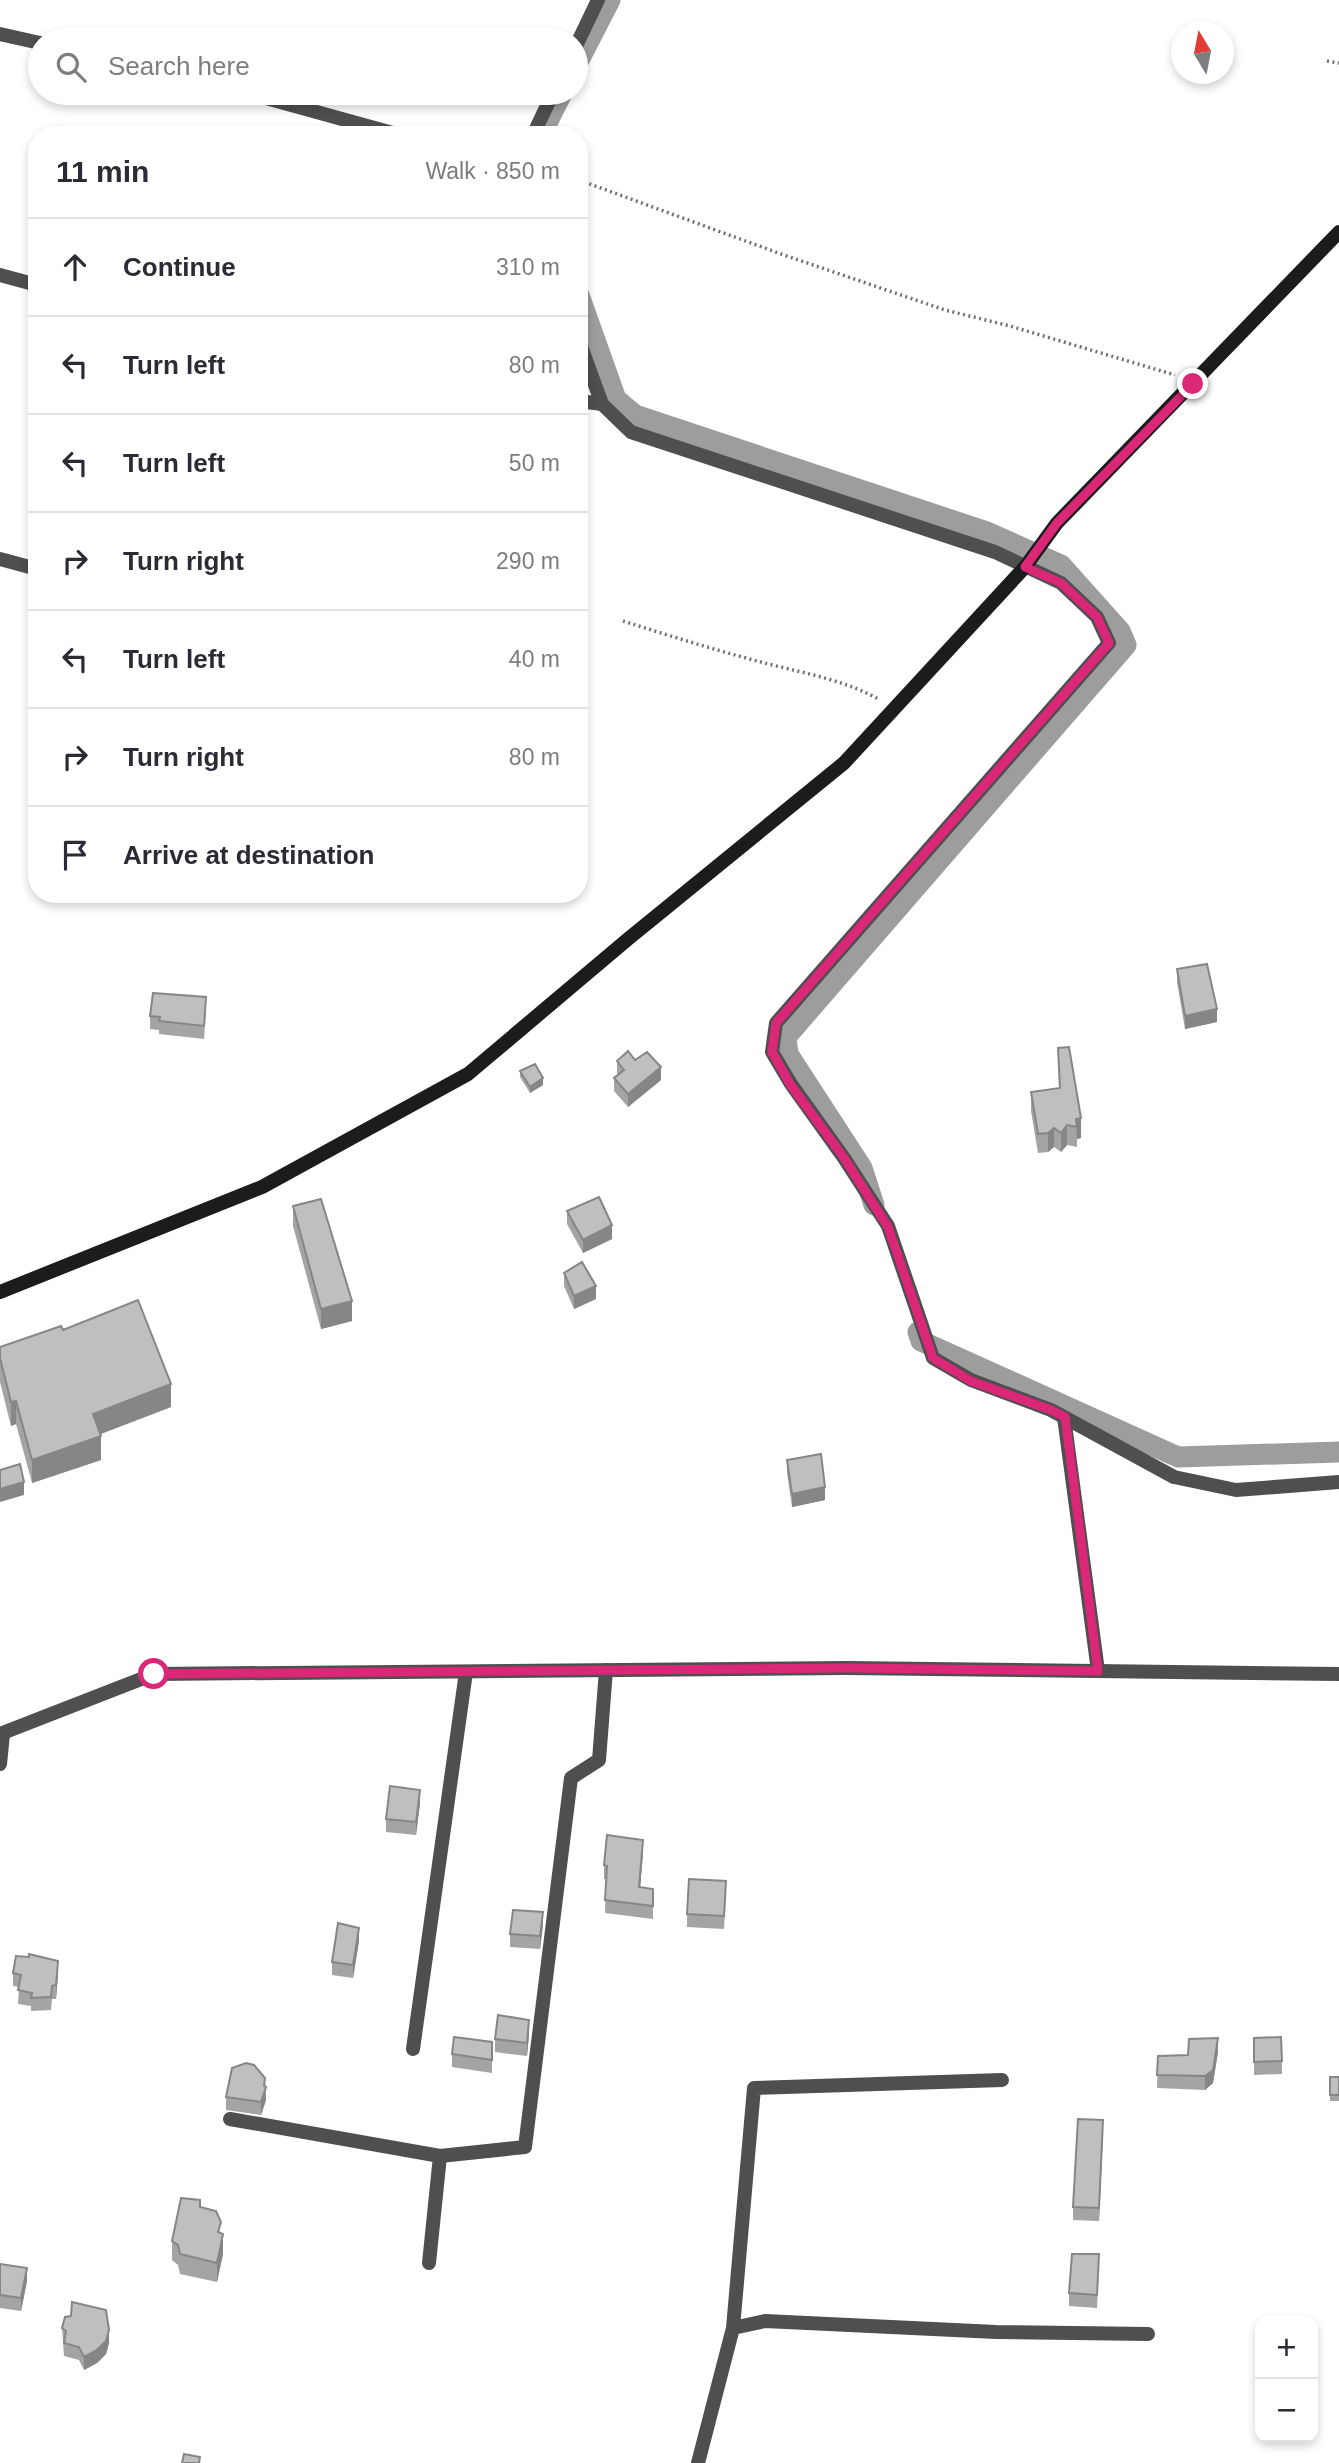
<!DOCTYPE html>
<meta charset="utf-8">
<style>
:root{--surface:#fff;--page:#f2f2f3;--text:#2b2b33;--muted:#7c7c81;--line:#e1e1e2}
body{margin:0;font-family:Helvetica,sans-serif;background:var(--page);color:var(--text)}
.controls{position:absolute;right:21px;bottom:21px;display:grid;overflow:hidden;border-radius:14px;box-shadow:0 4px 10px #0003}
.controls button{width:63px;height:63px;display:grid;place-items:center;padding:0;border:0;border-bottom:2px solid var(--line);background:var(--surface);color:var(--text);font:35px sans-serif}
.compass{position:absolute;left:1171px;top:21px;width:63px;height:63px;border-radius:50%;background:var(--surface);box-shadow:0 4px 10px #0003;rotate:350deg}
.stop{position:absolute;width:21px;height:21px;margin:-16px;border:5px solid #db2777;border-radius:50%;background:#fff}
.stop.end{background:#db2777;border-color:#fff;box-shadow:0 2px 7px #0008}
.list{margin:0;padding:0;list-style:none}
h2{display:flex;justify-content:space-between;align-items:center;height:91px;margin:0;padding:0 28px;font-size:30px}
h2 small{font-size:23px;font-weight:400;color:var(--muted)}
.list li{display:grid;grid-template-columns:46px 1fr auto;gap:21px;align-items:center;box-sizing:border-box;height:98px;padding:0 28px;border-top:2px solid var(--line)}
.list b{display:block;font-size:26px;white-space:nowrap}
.list em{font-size:23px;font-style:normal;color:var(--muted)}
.icon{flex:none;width:38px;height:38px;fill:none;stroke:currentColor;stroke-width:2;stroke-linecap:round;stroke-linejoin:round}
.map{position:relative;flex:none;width:1339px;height:2463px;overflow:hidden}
.search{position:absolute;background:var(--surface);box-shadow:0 4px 10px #0003;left:28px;top:28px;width:560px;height:77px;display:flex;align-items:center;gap:18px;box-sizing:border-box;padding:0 24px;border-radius:38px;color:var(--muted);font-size:26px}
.panel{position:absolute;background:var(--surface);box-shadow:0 4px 10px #0003;left:28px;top:126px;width:560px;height:777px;border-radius:28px}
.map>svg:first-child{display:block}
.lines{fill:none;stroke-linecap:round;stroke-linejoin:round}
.canal{stroke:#9d9d9d;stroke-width:21}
.path{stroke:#717171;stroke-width:3.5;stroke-dasharray:2 3.5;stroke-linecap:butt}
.minor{stroke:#4f4f4f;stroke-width:14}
.tertiary{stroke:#4f4f4f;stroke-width:14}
.secondary{stroke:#1c1c1c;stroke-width:14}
.wall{fill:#a4a4a4}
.shaded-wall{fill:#868686}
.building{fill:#bfbfbf;stroke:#868686;stroke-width:2}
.route{stroke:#db2777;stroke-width:9}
</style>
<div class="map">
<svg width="1339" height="2463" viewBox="0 0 1339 2463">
<rect width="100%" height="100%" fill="#fff"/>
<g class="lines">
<path class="canal" d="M576,66l34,-66
M541,135l21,-42
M579,295l37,104 19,16 352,117 74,33 59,66 6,14 -340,392 2,17 74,114 12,37
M918,1332l3,9 257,116 161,-5"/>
<path class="path" d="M1327,61l12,2
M579,180l202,74 164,56 65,16 165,49
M623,621c44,14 89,28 134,40 40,11 87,18 123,39"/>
<path class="minor" d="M0,34l40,9
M576,46l22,-46
M248,93l152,42
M533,135l20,-42
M0,275l37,10
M579,341l23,63 29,28 364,120 66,31 36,34 12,26 -333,380 -4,29 19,32 53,74 44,68 45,132 38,22 80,30 123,67 62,13 103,-8
M579,401l23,3
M0,559l37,10
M1064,1417l34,254
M413,2049l53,-377
M230,2119l210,37
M429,2263l11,-107 85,-9 46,-369 28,-18 7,-90
M733,2328l32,-7 231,11 152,2
M698,2463l35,-135 21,-240 248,-8"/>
<path class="tertiary" d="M0,1734l154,-60 692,-6 493,6
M0,1764l3,-30"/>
<path class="secondary" d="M0,1292l262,-105 206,-113 160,-135 216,-176 181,-196 32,-44 282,-291"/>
</g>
<path class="wall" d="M1177,969l40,53 -32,7 -8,-47z
M206,1010l-2,29 -45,-5v-4l-9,-1v-13z
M1058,1048l23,90 -4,1v8l-10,-2 -6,7 -7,-5 -6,5 -10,1 -7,-42v-19l28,-4z
M617,1061l44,19 -33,27 -14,-16v-13l3,-3z
M520,1071l23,14 -13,8 -10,-16z
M293,1206l59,115 -31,8 -28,-103z
M567,1211l45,28 -29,14 -16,-29z
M564,1273l32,26 -22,10 -10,-23z
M63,1330l108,77 -71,27 1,26 -69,23 -16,-59 -5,2 -11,-44v-35z
M787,1460l38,40 -33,7 -5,-34z
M420,1803l-4,32 -30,-3v-13z
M643,1853l-3,34 13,2v30l-48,-6 1,-34h-2v-14z
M726,1894l-2,35 -37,-2v-13z
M543,1925l-3,24 -30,-2v-13z
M359,1941l-6,37 -21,-3v-13z
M13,1973l45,1 -2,25h-4l-1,11 -20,1v-5l-13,-2 1,-17 -6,-1z
M529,2034l-2,22 -32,-4v-13z
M1254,2038l28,23v13l-28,1z
M492,2042v31l-40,-6v-13z
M1218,2052l-5,31 -8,7 -48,-2 1,-32 30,-1z
M1330,2077h9v24h-9z
M265,2087l1,13 -5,15 -35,-5v-13z
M1103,2133l-4,88 -26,-1v-13z
M200,2207l21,26 2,21 -6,28 -37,-8 -2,-9 -6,-5v-19z
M0,2264l27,17 -6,30 -21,-3z
M1099,2267l-2,41 -28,-2v-13z
M62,2328l47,15 -3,11 -9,9 -13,7 -5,-10 -15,-4z"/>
<path class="shaded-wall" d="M1217,1009v13l-32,7v-13z
M661,1067v13l-33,27v-13z
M543,1078v7l-13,8v-6z
M1081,1118v20l-4,1 -1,-20z
M1067,1125v20l-6,7v-19z
M1054,1128v19l-6,5v-19z
M612,1225v14l-29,14v-13z
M596,1286v13l-22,10v-13z
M352,1301v20l-31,8v-20z
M171,1384v23l-78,30v-23z
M16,1401v23l-5,2v-24z
M101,1436v24l-69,23v-23z
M24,1482v13l-24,7v-13z
M825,1487v13l-33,7v-13z
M420,1790v13l-4,32v-13z
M643,1840v13l-4,48v-14z
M543,1912v13l-3,24v-13z
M359,1928v13l-6,37v-13z
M58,1961v13l-2,25v-14z
M529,2020v14l-2,22v-13z
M1218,2038v14l-5,31 -8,7v-14z
M265,2078l1,22 -5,15v-13z
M1103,2120v13l-4,88v-13z
M223,2234v20l-6,28v-19z
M27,2268v13l-6,30v-13z
M109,2330v13l-3,11 -9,9 -13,7v-13z"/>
<path class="building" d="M1207,964l10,45 -32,7 -8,-47z
M153,993l53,4 -2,29 -45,-5 1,-4 -10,-1z
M1069,1047l12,71 -5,1 1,8 -10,-2 -6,8 -7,-5 -6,5 -10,1 -7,-42 29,-4 -2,-40z
M628,1051l7,9 12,-8 14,15 -33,27 -14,-16 10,-8 -7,-9z
M535,1064l8,14 -13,9 -10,-16z
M599,1197l13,28 -29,15 -16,-29z
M321,1199l31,102 -31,8 -28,-103z
M582,1262l14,24 -22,10 -10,-23z
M138,1300l33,84 -78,30 8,22 -69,24 -16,-59 -5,1 -11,-44v-11l61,-21 2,4z
M821,1454l4,33 -33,7 -5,-34z
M20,1464l4,18 -24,7v-19z
M390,1786l30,4 -4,32 -30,-3z
M607,1835l36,5 -4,47 14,2v17l-48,-6 2,-34 -3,-1z
M689,1879l37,2 -2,35 -37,-2z
M513,1910l30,2 -3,24 -30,-2z
M338,1923l21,5 -6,37 -21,-3z
M29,1954l29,7 -2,24 -4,1 -1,11 -20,1 1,-5 -14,-3 3,-15 -8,-2 3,-17 13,1z
M498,2015l31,5 -2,23 -32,-4z
M454,2037l38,5v18l-40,-6z
M1281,2037l1,24 -28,1v-24z
M1218,2038l-5,32 -8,6 -48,-1 1,-19 30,-1 1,-16z
M246,2063l8,2 11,13 -1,8 2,1 -5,15 -35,-5 6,-29z
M1330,2077h9v18h-9z
M1078,2119l25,1 -4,88 -26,-1z
M181,2198l19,2v7l16,4 5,11 -3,10 5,2 -6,29 -37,-9 -2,-9 -6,-4z
M1072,2254h27l-2,41 -28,-2z
M0,2264l27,4 -6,30 -21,-3z
M72,2302l34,8 3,20 -3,11 -9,9 -13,7 -5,-10 -15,-4 2,-12 -4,-3 3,-11 6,-1z
M184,2454l16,3 -1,6h-17z"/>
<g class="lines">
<path class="route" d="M154,1674l692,-6 252,3 -33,-254 -14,-7 -80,-29 -38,-23 -45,-131 -44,-69 -54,-74 -18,-32 4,-29 333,-380 -12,-26 -36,-34 -36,-16 32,-44 136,-139"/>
</g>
</svg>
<div class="controls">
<button>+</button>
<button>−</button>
</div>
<svg class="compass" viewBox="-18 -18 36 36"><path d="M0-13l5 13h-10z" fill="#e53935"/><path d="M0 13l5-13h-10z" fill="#7c7c81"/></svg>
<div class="stop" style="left:154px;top:1674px"></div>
<div class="stop end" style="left:1193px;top:384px"></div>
<div class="search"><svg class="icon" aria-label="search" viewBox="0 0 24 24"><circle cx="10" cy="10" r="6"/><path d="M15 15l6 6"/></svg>Search here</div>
<section class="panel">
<h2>11 min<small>Walk · 850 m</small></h2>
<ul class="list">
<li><svg class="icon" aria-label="ahead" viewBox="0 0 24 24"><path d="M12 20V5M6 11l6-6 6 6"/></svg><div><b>Continue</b></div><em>310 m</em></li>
<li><svg class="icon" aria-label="left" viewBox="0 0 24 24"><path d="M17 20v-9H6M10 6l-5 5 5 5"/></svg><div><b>Turn left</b></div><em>80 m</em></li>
<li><svg class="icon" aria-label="left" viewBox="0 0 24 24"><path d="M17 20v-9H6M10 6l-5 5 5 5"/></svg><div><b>Turn left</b></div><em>50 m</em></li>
<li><svg class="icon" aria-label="right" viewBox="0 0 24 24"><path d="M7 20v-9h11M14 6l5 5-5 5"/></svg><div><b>Turn right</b></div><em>290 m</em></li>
<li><svg class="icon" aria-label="left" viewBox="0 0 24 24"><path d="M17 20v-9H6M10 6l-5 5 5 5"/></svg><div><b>Turn left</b></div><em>40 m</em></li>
<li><svg class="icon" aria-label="right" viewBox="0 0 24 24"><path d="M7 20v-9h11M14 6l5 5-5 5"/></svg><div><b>Turn right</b></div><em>80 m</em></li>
<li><svg class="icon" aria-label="arrive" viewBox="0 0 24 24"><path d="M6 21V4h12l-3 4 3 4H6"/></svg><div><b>Arrive at destination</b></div></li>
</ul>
</section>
</div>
